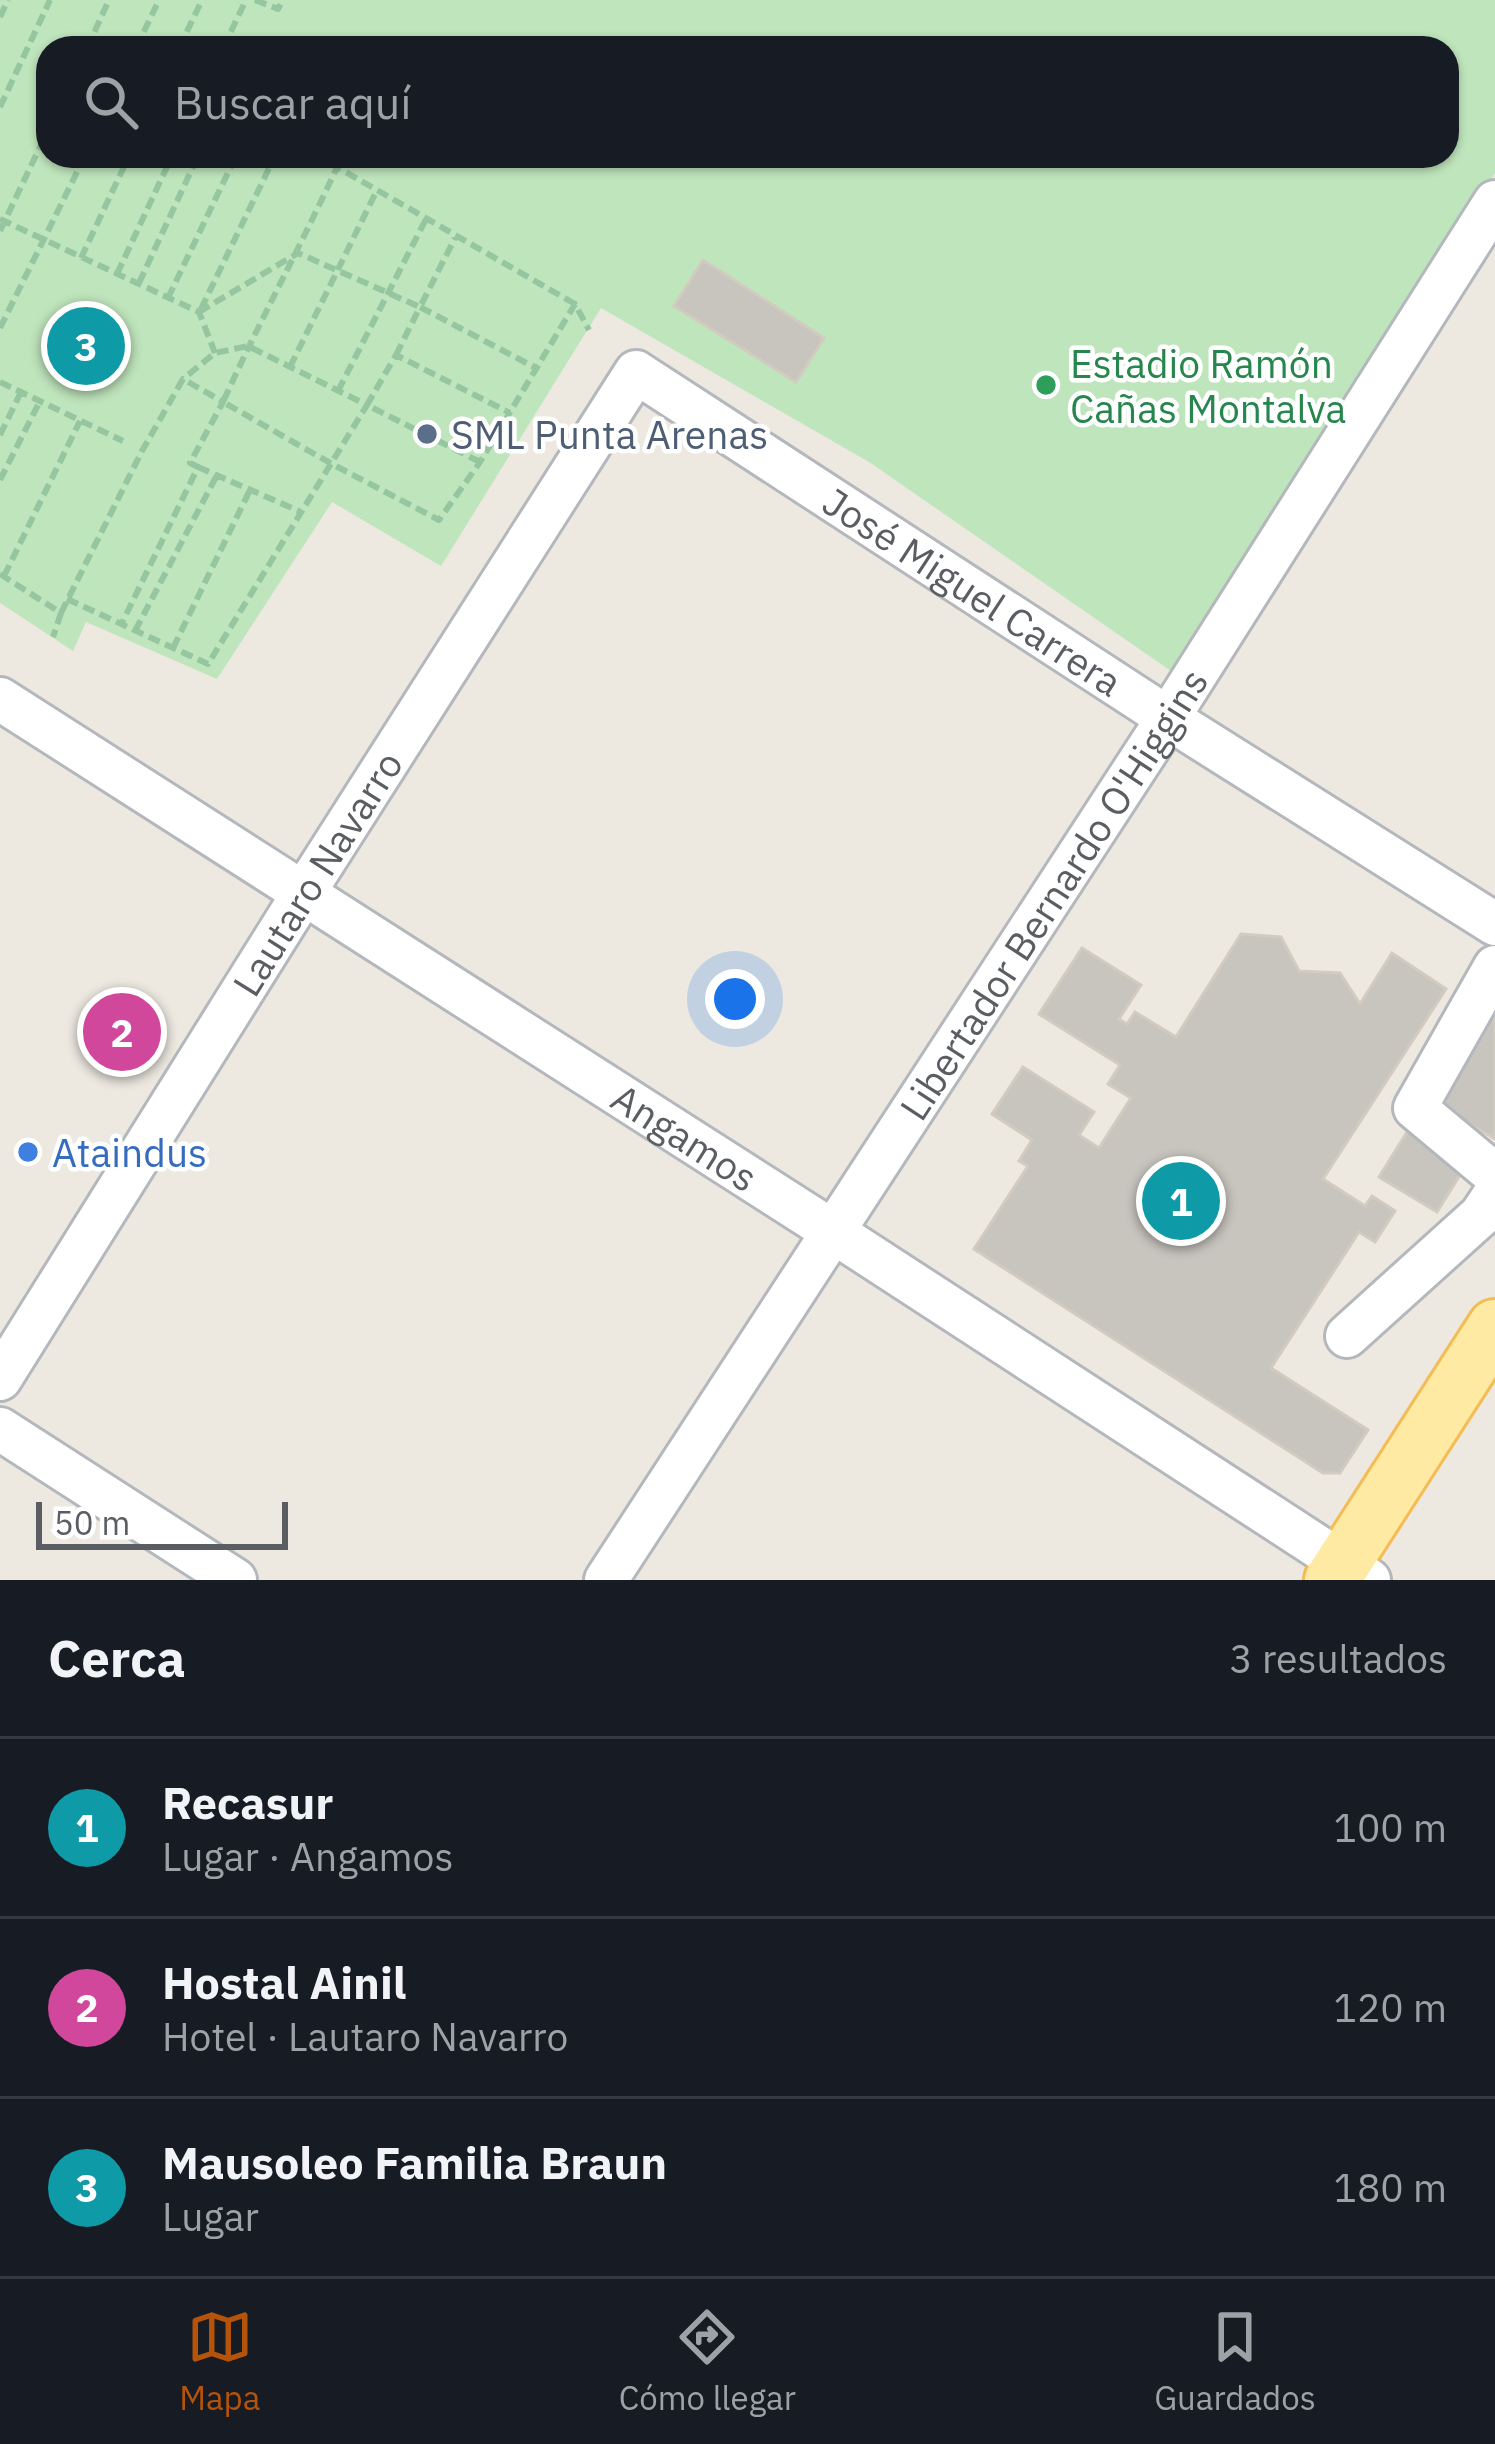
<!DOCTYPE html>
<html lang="es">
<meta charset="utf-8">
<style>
:root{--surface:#171b24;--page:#242831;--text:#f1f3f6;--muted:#9ea1a6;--line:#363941;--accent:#b45309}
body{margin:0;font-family:"IBM Plex Sans",sans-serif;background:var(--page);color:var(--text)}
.scale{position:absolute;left:36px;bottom:30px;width:252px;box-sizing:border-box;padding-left:12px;border:6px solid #5a5e62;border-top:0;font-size:33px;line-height:42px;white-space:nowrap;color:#5a5e62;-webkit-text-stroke:9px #fff;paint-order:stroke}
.you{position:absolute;left:735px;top:999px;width:42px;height:42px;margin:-30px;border:9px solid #fff;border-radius:50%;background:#1a73e8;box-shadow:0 0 0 18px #1a73e833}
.badge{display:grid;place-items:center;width:78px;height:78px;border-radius:50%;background:var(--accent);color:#fff;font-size:39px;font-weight:700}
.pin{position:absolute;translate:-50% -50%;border:6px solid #fff;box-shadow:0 3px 12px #0006}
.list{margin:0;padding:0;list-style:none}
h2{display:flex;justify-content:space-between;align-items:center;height:156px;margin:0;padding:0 48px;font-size:51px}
h2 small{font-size:39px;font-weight:400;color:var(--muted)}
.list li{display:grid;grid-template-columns:78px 1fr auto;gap:36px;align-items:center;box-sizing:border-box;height:180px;padding:0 48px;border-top:3px solid var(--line)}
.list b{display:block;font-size:45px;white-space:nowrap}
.list p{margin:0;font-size:39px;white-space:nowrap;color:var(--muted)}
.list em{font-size:39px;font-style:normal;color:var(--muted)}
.icon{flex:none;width:66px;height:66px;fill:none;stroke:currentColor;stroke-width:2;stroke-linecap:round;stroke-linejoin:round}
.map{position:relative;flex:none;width:1495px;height:1580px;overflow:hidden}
.search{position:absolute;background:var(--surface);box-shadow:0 3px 9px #0004;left:36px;right:36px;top:36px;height:132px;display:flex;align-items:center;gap:30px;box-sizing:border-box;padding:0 42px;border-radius:36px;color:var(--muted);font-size:45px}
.sheet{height:696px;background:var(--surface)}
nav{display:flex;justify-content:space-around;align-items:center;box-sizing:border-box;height:168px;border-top:3px solid var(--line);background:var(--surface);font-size:33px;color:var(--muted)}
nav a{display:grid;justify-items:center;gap:6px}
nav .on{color:var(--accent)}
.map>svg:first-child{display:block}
.green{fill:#bfe5bc;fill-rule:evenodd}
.building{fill:#c8c4be;stroke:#d2cbbf;stroke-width:3}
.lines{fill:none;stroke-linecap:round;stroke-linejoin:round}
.minor-casing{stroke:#b4b8bc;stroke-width:48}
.major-casing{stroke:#f3bc54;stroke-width:60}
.path{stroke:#95c6a0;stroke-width:6;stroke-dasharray:12 6;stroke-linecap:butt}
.minor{stroke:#fff;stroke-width:42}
.major{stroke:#ffeaa4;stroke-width:54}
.leisure-dot{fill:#2e9e5b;stroke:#fff;stroke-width:4.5}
.service-dot{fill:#5c6f8a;stroke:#fff;stroke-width:4.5}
.shop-dot{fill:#3f7fe0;stroke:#fff;stroke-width:4.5}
.labels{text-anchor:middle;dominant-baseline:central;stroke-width:9;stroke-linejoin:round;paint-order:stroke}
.leisure-label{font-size:39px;fill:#27864d;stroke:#fff;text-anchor:start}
.service-label{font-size:39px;fill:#4e5e75;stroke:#fff;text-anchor:start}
.street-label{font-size:39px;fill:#5a5e62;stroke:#fff}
.shop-label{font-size:39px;fill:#366cbe;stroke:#fff;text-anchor:start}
</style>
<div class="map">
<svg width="1495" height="1580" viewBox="0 0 1495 1580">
<rect width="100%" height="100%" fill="#ede9e1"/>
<path class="green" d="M0,0h1495v173l-324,498 -302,-209 -268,-154 -160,258 -109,-64 -115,177 -131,-57 -13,29 -73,-48zM48,48h1399v108h-1399z"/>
<path class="building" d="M703,260l121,78 -28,44 -122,-76z
M1241,934l40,3 18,34 41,2 20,31 32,-51 54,36 -123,190 42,27 7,-10 23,15 -20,31 -16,-10 -88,136 97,62 -28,43h-17l-349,-224 54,-83 -9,-5 13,-21 -40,-26 31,-47 71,45 -15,23 20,13 32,-50 -23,-14 12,-19 -81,-51 43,-66 59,37 -22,34 8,5 8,-12 41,25z
M1495,1007v132l-59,-36z
M1412,1124l58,35 -33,53 -58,-35z"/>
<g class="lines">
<defs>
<g id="minor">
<path id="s1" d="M0,699l832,532 537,349"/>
<path d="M1495,967l-80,141 79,66 1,4"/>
<path d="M1347,1336l134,-121 14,-21"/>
<path id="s2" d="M0,1379l303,-485 333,-522 532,346 327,206"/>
<path d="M0,1429l235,151"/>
<path id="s3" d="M606,1580l562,-862 327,-516"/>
</g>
<path id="major" d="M1332,1580l163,-253"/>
</defs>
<use href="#minor" class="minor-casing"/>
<use href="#major" class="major-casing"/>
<path class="path" d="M255,0l23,9 5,-9
M0,17l8,-17
M87,48l22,-48
M136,48l23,-48
M179,48l23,-48
M223,48l23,-48
M0,107l50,-107
M319,156l18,10
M0,219l199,93 16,41
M0,231l48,-101
M81,258l48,-102
M117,274l55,-118
M139,283l59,-127
M168,298l68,-142
M575,304l-238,-137c-36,79 -78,155 -114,235l109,62 107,56 41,-58 95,-158 14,26
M201,309l74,-153
M199,312l99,-59 122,54 35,-69
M0,328l85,-172
M396,355l24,-48 118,62
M290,367l87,-177
M0,382l123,59
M338,391l88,-172
M0,435l21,-43
M480,462l-113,-57 29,-50 114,58
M198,467l101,44
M0,480l40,-79
M0,574l61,39 -8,24
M4,576l76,-155
M67,599l141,65 159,-259 -119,-59 -33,7 -32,26
M61,613l81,-162 41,-72 40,23 -33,61 8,4 -77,158
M135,631l82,-156
M173,648l77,-158"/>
<use href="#minor" class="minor"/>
<use href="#major" class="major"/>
</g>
<circle class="leisure-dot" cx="1046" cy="385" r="12"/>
<circle class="service-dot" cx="427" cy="434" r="12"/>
<circle class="shop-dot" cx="28" cy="1152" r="12"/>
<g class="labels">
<g class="leisure-label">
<text x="1070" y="363">Estadio Ramón<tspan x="1070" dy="45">Cañas Montalva</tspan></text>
</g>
<g class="service-label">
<text x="451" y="434">SML Punta Arenas</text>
</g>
<g class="street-label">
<text stroke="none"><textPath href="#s2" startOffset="1593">José Miguel Carrera</textPath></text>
<text stroke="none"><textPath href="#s2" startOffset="597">Lautaro Navarro</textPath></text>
<text stroke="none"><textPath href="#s3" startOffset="819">Libertador Bernardo O'Higgins</textPath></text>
<text stroke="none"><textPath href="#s1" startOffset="813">Angamos</textPath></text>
</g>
<g class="shop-label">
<text x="52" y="1152">Ataindus</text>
</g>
</g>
</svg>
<div class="scale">50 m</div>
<div class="you"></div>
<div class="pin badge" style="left:1181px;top:1201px;background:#0f9aa8">1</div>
<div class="pin badge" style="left:122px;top:1032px;background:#d1479c">2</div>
<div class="pin badge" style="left:86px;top:346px;background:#0f9aa8">3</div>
<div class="search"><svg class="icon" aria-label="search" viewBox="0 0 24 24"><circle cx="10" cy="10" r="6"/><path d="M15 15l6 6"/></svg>Buscar aquí</div>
</div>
<section class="sheet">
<h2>Cerca<small>3 resultados</small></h2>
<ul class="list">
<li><span class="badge" style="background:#0f9aa8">1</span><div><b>Recasur</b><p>Lugar · Angamos</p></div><em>100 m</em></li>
<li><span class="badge" style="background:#d1479c">2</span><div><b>Hostal Ainil</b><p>Hotel · Lautaro Navarro</p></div><em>120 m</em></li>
<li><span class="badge" style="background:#0f9aa8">3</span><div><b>Mausoleo Familia Braun</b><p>Lugar</p></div><em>180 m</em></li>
</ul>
</section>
<nav>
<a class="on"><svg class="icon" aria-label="map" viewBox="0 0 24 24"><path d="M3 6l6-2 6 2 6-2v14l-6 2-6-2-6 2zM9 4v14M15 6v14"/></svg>Mapa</a>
<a><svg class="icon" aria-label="directions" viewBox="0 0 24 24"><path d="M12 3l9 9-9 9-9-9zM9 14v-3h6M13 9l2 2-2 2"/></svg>Cómo llegar</a>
<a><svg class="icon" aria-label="saved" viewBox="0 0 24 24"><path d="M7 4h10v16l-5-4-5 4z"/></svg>Guardados</a>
</nav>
